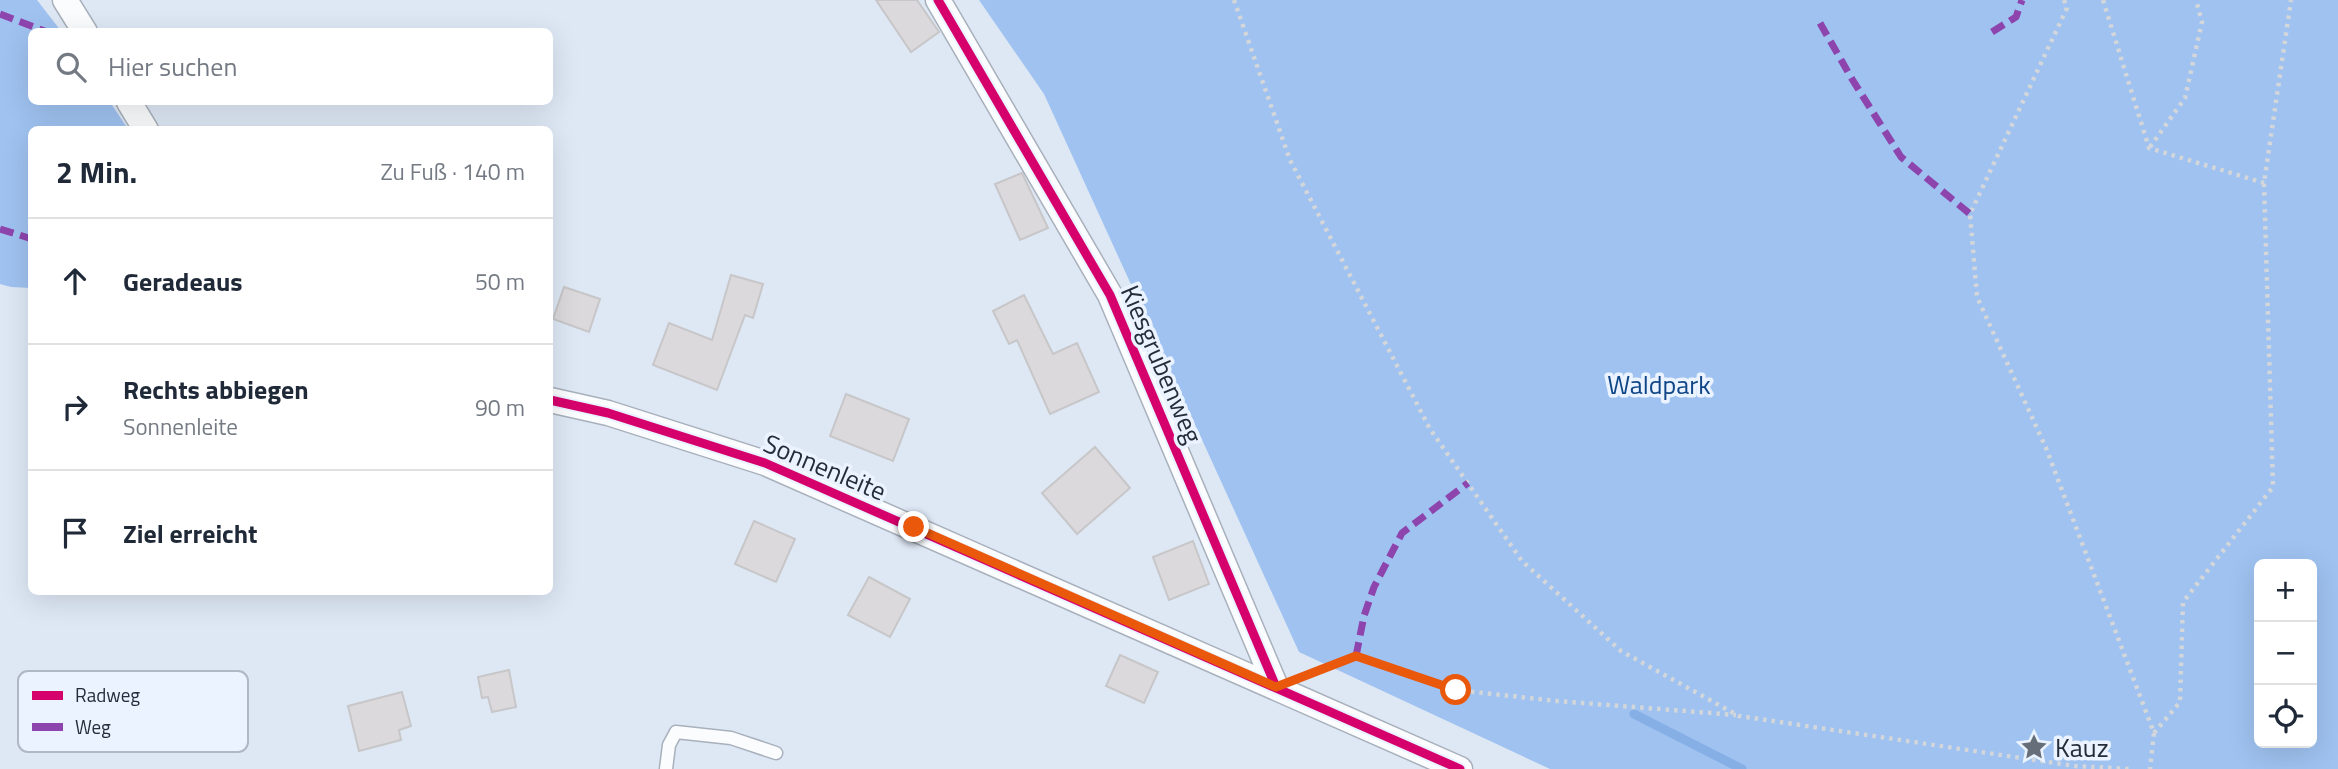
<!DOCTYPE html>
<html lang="de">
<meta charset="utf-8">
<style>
:root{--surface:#fff;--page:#f2f2f3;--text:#1f2937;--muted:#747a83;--line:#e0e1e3}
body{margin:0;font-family:"Titillium Web",sans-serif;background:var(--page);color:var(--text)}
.controls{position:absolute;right:21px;bottom:21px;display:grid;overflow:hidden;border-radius:10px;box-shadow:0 7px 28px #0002}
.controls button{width:63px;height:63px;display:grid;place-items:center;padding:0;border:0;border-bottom:2px solid var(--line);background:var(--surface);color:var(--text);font:35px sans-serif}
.stop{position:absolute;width:21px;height:21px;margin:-16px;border:5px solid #ea580c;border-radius:50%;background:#fff}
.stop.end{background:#ea580c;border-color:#fff;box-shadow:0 2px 7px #0008}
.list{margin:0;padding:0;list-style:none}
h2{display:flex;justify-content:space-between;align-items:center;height:91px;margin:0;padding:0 28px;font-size:30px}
h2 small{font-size:23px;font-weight:400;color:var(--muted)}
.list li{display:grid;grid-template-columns:46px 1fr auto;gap:21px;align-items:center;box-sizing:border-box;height:126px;padding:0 28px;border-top:2px solid var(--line)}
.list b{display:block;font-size:26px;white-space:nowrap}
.list p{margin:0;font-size:23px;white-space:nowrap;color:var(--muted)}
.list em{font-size:23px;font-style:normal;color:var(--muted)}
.icon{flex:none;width:38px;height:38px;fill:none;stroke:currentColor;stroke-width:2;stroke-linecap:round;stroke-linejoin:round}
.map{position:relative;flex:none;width:2338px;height:769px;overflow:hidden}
.search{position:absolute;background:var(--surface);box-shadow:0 7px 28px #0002;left:28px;top:28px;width:525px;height:77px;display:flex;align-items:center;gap:18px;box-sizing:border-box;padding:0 24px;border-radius:10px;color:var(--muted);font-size:26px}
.panel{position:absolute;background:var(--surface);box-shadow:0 7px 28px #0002;left:28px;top:126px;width:525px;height:469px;border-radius:10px}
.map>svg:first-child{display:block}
.forest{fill:#9fc2f0;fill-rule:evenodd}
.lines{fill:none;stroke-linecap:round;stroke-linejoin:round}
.stream{stroke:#85afe5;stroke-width:9}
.building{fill:#dbd9db;stroke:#c7c6c8;stroke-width:2}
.lane-casing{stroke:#a8b0bb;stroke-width:15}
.street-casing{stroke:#a8b0bb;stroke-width:27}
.path{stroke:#d3d6da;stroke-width:4.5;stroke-dasharray:3.5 5;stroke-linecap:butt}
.lane{stroke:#fafcfe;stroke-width:12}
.street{stroke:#fafcfe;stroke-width:24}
.quiet{stroke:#8e44ad;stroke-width:7;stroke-dasharray:14 7;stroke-linecap:butt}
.cycleway-casing{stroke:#eaf3ff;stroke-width:13}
.cycleway{stroke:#d6006c;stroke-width:9}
.route{stroke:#ea580c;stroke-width:9}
.labels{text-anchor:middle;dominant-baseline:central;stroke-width:7;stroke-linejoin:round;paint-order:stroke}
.street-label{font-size:26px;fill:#252d38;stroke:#eaf3ff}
.park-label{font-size:26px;fill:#0f4687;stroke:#eaf3ff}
.poi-label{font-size:26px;fill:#252d38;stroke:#eaf3ff;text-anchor:start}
.key{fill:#eaf3ff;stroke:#afb8c3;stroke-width:2}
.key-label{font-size:19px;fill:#252d38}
</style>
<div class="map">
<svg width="2338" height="769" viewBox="0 0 2338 769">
<rect width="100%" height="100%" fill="#dee8f5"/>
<path class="forest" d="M0,0h37l24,31 -29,1v70h78l18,27 -96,1 -1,158 -20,-1 -11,-3z
M979,0h1359v769h-788l-251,-117 -255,-558zM2259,564h53v179h-53z"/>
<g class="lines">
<path class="stream" d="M1634,714l108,55"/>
</g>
<path class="building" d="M876,0h41l22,32 -28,20z
M1022,173l26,55 -28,12 -25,-56z
M731,275l32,9 -10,34 -8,-3 -28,75 -64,-25 16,-42 43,17z
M564,287l36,12 -11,33 -36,-13z
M1024,295l29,59 24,-11 22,49 -49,22 -33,-74 -8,4 -16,-33z
M846,394l63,25 -16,42 -63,-25z
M1095,447l35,41 -53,46 -35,-41z
M754,521l41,18 -19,43 -41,-18z
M1193,541l16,43 -40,16 -16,-43z
M869,577l41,22 -20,38 -42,-22z
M1120,655l38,17 -14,31 -38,-17z
M509,670l7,37 -24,5 -4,-15 -6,1 -4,-21z
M402,692l9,34 -12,4 2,10 -42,11 -11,-45z"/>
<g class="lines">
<defs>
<path id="lane" d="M666,769l3,-24 7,-13 55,6 45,15"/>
<path id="street" d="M65,0l20,32
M938,0l172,295 166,392
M129,102l17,28
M550,400l58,13 157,50 695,306"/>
</defs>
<use href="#lane" class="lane-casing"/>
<use href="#street" class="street-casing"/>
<path class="path" d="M1234,0l56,160 140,269 92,132 99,90 118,65 336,50 55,3
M2064,0l3,8 -97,206 7,83 69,151 108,285 -4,36
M2103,0l46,148 115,35
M2150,147l35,-49 17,-76 -6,-22
M1310,674l46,-18 100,34 101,11 179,14
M2154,733l26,-31 3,-100 90,-115 -9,-304 27,-183"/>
<use href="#lane" class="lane"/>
<use href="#street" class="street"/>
<path class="quiet" d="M0,14l47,18
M1820,23l32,56 49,78 69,57
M1992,32l24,-15 6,-17
M0,229l32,10
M1356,656l8,-40 10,-29 28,-54 66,-50"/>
<defs>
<path id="cycleway" d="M938,0l172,295 166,392
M550,400l58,13 157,50 695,306"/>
</defs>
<use href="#cycleway" class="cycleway-casing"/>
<use href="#cycleway" class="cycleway"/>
</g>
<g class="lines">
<path class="route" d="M914,527l362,160 80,-31 100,34"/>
</g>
<defs>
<symbol id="sight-bare" viewBox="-9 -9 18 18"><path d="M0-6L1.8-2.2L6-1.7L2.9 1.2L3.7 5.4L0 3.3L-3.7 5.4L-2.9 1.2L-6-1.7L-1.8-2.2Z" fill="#666e7a" stroke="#eaf3ff" stroke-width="2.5" paint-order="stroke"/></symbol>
</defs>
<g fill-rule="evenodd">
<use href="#sight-bare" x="2015" y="728" width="38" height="38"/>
</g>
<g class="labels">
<g class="street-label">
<text transform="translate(1162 364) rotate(67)">Kiesgrubenweg</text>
<text transform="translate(825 467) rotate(23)">Sonnenleite</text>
</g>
<g class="park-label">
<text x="1659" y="384">Waldpark</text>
</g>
<g class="poi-label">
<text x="2055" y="747">Kauz</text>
</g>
</g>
<rect x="18" y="671" width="230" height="81" rx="10" class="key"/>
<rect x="32" y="691" width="31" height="9" fill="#d6006c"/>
<rect x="32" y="723" width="31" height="8" fill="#8e44ad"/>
<g class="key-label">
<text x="75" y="702">Radweg</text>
<text x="75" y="734">Weg</text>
</g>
</svg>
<div class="controls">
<button>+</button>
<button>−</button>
<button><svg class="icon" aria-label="locate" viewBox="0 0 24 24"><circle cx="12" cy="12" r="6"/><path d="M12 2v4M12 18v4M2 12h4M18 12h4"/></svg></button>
</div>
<div class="stop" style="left:1456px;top:690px"></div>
<div class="stop end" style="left:914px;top:527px"></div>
<div class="search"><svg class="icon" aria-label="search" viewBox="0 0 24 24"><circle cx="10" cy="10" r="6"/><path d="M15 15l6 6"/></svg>Hier suchen</div>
<section class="panel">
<h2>2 Min.<small>Zu Fuß · 140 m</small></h2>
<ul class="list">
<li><svg class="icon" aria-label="ahead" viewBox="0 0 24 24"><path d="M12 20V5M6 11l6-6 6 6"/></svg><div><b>Geradeaus</b></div><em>50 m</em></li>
<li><svg class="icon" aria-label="right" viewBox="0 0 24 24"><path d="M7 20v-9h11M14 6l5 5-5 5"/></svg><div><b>Rechts abbiegen</b><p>Sonnenleite</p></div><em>90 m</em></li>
<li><svg class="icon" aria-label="arrive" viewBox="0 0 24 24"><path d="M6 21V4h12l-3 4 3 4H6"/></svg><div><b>Ziel erreicht</b></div></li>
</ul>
</section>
</div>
